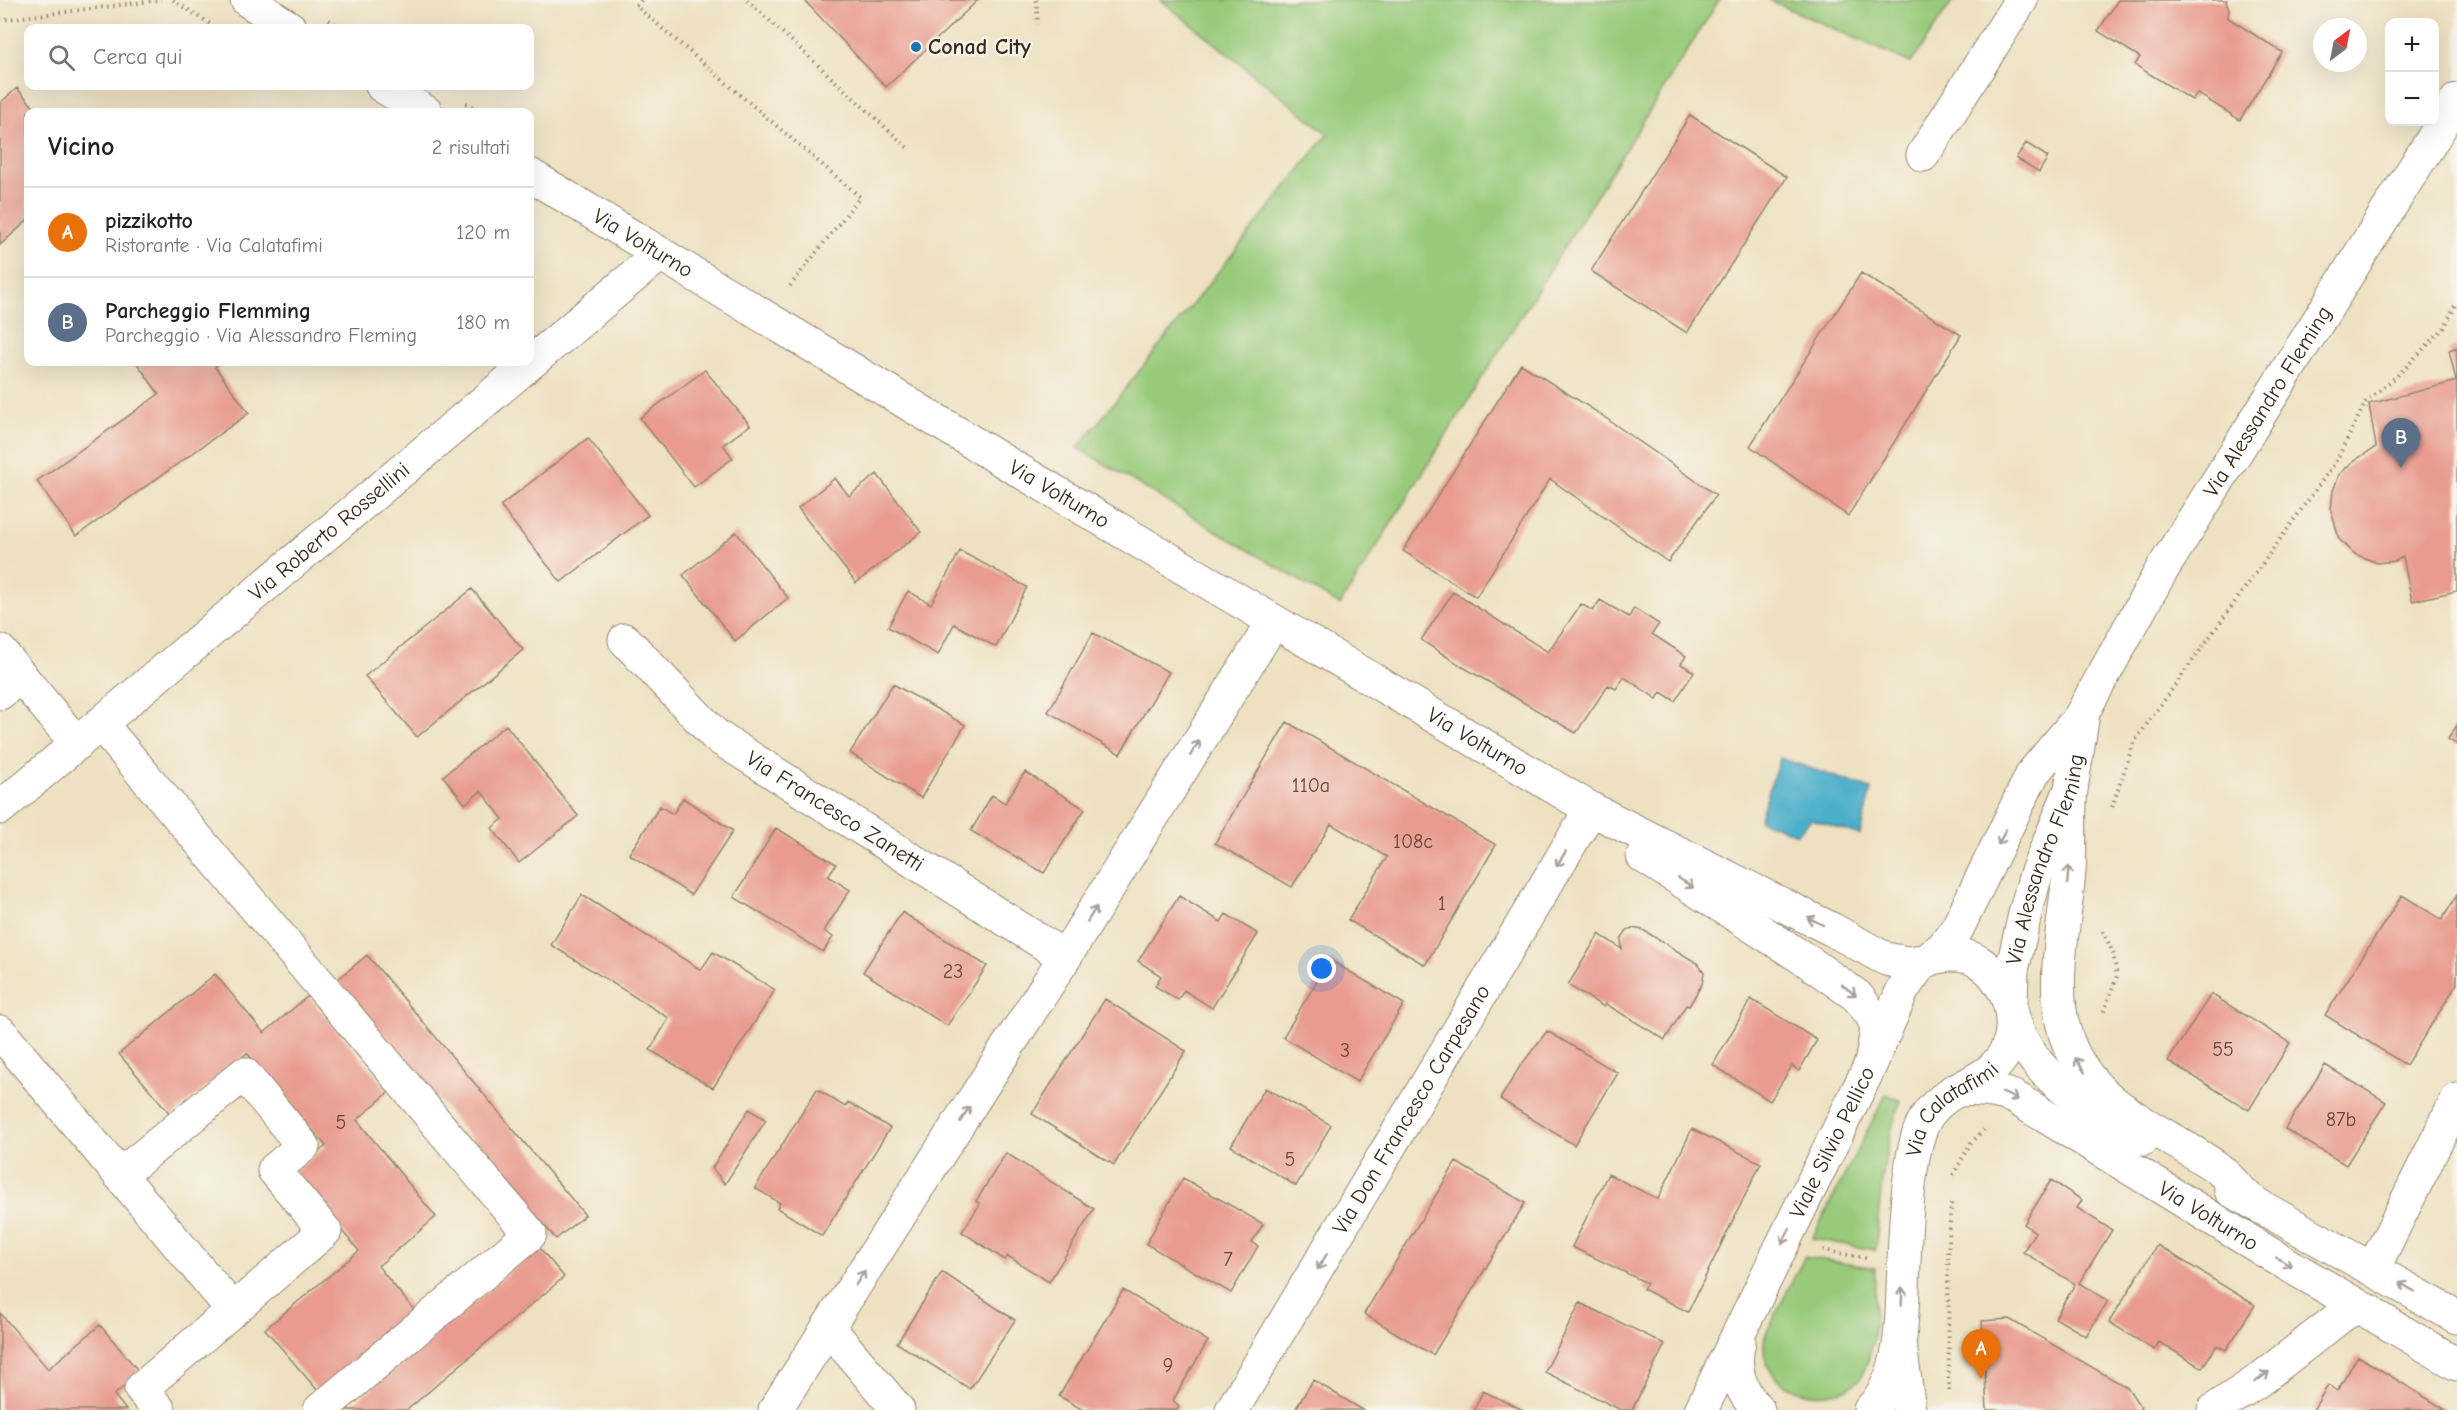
<!DOCTYPE html>
<html lang="it">
<meta charset="utf-8">
<style>
:root{--surface:#fff;--page:#f6f6f6;--text:#202124;--muted:#757577;--line:#e0e0e0;--accent:#1f6fb2}
body{margin:0;font-family:"Comic Neue",sans-serif;background:var(--page);color:var(--text)}
.controls{position:absolute;right:18px;top:18px;display:grid;overflow:hidden;border-radius:12px;box-shadow:0 6px 24px #0002}
.controls button{width:54px;height:54px;display:grid;place-items:center;padding:0;border:0;border-bottom:2px solid var(--line);background:var(--surface);color:var(--text);font:30px sans-serif}
.compass{position:absolute;left:2313px;top:18px;width:54px;height:54px;border-radius:50%;background:var(--surface);box-shadow:0 6px 24px #0002;rotate:32deg}
.you{position:absolute;left:1322px;top:969px;width:21px;height:21px;margin:-15px;border:4px solid #fff;border-radius:50%;background:#1a73e8;box-shadow:0 0 0 9px #1a73e833}
.badge{display:grid;place-items:center;width:39px;height:39px;border-radius:50%;background:var(--accent);color:#fff;font-size:20px;font-weight:700}
.pin{position:absolute;translate:-50% -50px;filter:drop-shadow(0 2px 3px #0008)}
.pin::after{content:'';position:absolute;top:32px;width:21px;height:18px;background:inherit;clip-path:polygon(0 0,100% 0,50% 100%)}
.list{margin:0;padding:0;list-style:none}
h2{display:flex;justify-content:space-between;align-items:center;height:78px;margin:0;padding:0 24px;font-size:26px}
h2 small{font-size:20px;font-weight:400;color:var(--muted)}
.list li{display:grid;grid-template-columns:39px 1fr auto;gap:18px;align-items:center;box-sizing:border-box;height:90px;padding:0 24px;border-top:2px solid var(--line)}
.list b{display:block;font-size:22px;white-space:nowrap}
.list p{margin:0;font-size:20px;white-space:nowrap;color:var(--muted)}
.list em{font-size:20px;font-style:normal;color:var(--muted)}
.icon{flex:none;width:33px;height:33px;fill:none;stroke:currentColor;stroke-width:2;stroke-linecap:round;stroke-linejoin:round}
.map{position:relative;flex:none;width:2457px;height:1410px;overflow:hidden}
.search{position:absolute;background:var(--surface);box-shadow:0 6px 24px #0002;left:24px;top:24px;width:510px;height:66px;display:flex;align-items:center;gap:15px;box-sizing:border-box;padding:0 21px;border-radius:12px;color:var(--muted);font-size:22px}
.panel{position:absolute;background:var(--surface);box-shadow:0 6px 24px #0002;left:24px;top:108px;width:510px;height:258px;border-radius:12px}
.map>svg:first-child{display:block}
.green{fill:#98ca7a;stroke:#6a7a4c;stroke-width:1.5}
.water{fill:#4bafca;stroke:#436c74;stroke-width:1.5}
.building{fill:#e89b8e}
.lines{fill:none;stroke-linecap:round;stroke-linejoin:round}
.minor-casing{stroke:#948670;stroke-width:35}
.major-casing{stroke:#948670;stroke-width:35}
.path{stroke:#948670;stroke-width:4;stroke-dasharray:1.5 4.5;stroke-linecap:butt}
.minor{stroke:#fff;stroke-width:33}
.major{stroke:#fff;stroke-width:33}
.oneway{stroke:#a79f9a}
.poi-dot{fill:#1f6fb2;stroke:#f7f3e8;stroke-width:2}
.labels{text-anchor:middle;dominant-baseline:central;stroke-width:5;stroke-linejoin:round;paint-order:stroke}
.number-label{font-size:20px;fill:#66463a}
.poi-label{font-size:22px;font-weight:bold;fill:#3b2a1e;stroke:#f7f3e8;text-anchor:start}
.street-label{font-size:22px;fill:#3b2a1e;stroke:#f7f3e8}
</style>
<div class="map">
<svg width="2457" height="1410" viewBox="0 0 2457 1410">
<rect width="100%" height="100%" fill="#f7f3e8"/>
<filter id="ink" filterUnits="userSpaceOnUse"><feTurbulence type="fractalNoise" baseFrequency=".0167" numOctaves="2"/><feDisplacementMap in="SourceGraphic" scale="12" xChannelSelector="R" yChannelSelector="G"/><feConvolveMatrix kernelMatrix="1 2 1 2 8 2 1 2 1" color-interpolation-filters="sRGB"/></filter>
<filter id="wash" filterUnits="userSpaceOnUse"><feTurbulence type="fractalNoise" baseFrequency=".008" numOctaves="4" result="noise"/><feDisplacementMap in="SourceGraphic" scale="24" xChannelSelector="R" yChannelSelector="G"/><feGaussianBlur stdDeviation="1.35" result="paint"/><feColorMatrix in="noise" values="0 0 0 0 0 0 0 0 0 0 0 0 0 0 0 0 0 1.4 0 .05"/><feComposite in="paint" operator="in"/></filter>
<g filter="url(#wash)">
<rect width="100%" height="100%" fill="#eee1c1"/>
<path class="green" d="M1161,0h558l-379,605 -262,-157 250,-314z
M1769,0h184l-42,63z
M1886,1094l15,7c-19,47 -21,99 -25,149l-64,-11z
M1804,1257l71,11c-1,35 4,82 -16,112 -31,30 -105,12 -94,-44z"/>
<path class="water" d="M1780,758l91,31 -11,46 -49,-16 -14,15 -38,-14z"/>
<g id="blocks">
<path class="building" d="M804,0h174l-92,87z
M2118,0h109l-1,2 3,7 -1,9 54,34 -42,68 -43,-27 -5,7 -57,-35 5,-8 -42,-26z
M17,88l21,24h-10v108l-28,25v-142z
M1690,115l97,62 -100,156 -96,-62z
M2026,143l22,14 -9,15 -23,-14z
M1861,273l100,62 -113,181 -98,-70z
M2457,347v34h-1l-7,-31z
M136,362h86l-7,5 34,46 -173,123 -39,-55 122,-87z
M1521,364l76,48 119,83 -48,67 -118,-83 -74,118 -73,-46z
M705,370l45,55 -27,20 10,13 -39,29 -54,-69z
M2457,381v210l-45,10 -9,-44 -8,4 -18,2 -22,-9 -16,-15 -8,-30 2,-18 6,-16 13,-13 24,-15 -7,-43z
M588,438l60,77 -87,67 -61,-76z
M877,474l44,58 -65,51 -58,-75 37,-30 14,18z
M736,532l52,66 -53,43 -52,-66z
M960,551l67,36 -31,60 -42,-23 -16,31 -50,-28 20,-36 23,13z
M472,589l51,61 -106,87 -52,-61z
M1453,592l95,60 33,-48 12,7 7,-11 29,17 5,-9 25,16 -7,10 34,22 -5,8 13,8 -19,29 -14,-9 -4,7 -33,-22 -8,12 -8,-4 -32,48 -113,-66 -42,-27z
M1093,633l76,39 -49,82 -72,-42z
M893,684l72,41 -44,73 -71,-45z
M1287,722l209,123 -71,120 -77,-45 39,-63 -56,-33 -39,63 -77,-44z
M506,725l72,91 -59,47 -27,-35 11,-9 -22,-28 -16,13 -22,-28z
M2457,725v20l-9,-6z
M1025,772l60,37 -41,64 -73,-42 21,-36 13,8z
M683,798l50,33 -42,64 -62,-41 31,-48 13,8z
M776,828l60,36 -8,12 22,14 -26,41 9,6 -10,15 -89,-55z
M582,895l119,75 12,-18 62,38 -62,98 -63,-38 19,-32 -118,-73z
M2402,895l40,25 15,-25v89l-51,81 -81,-50z
M1179,896l42,26 5,-8 32,20 -46,74 -28,-18 -6,10 -23,-14 6,-10 -23,-15z
M902,912l85,54 -40,60 -84,-54z
M1632,928l11,2 54,33 7,9 -2,12 -13,22 -3,-1 -21,35 -59,-36 -2,3 -36,-22 31,-51 23,15 -1,-10 6,-9z
M367,955l218,260 -29,24 -219,-259z
M1330,960l74,44 -47,78 -74,-45z
M215,974l49,59 44,-37 81,96 -32,28 79,97 -58,49 36,44 -96,81 -53,-62 94,-78 -66,-78 33,-27 -79,-93 -75,63 -53,-62z
M2211,994l79,49 -41,67 -81,-49z
M1105,999l81,52 -72,114 -82,-51z
M1751,999l66,41 -18,31 -7,-5 -22,35 -57,-36z
M1547,1031l71,42 -44,72 -74,-46 19,-31z
M2325,1065l61,37 -40,63 -61,-36z
M1265,1088l66,37 -35,61 -65,-40z
M817,1089l28,18 3,-5 42,26 -68,108 -45,-28 3,-5 -25,-15z
M749,1109l17,11 -41,64 -13,-16z
M1692,1129l69,34 -73,149 -45,-23 4,-6 -75,-36 36,-73 50,25z
M1006,1153l88,56 -45,73 -41,-26 -3,4 -43,-28 18,-28 -4,-3z
M1456,1162l69,41 -92,152 -69,-41z
M1183,1178l80,46 -11,18 6,4 -27,47 -85,-49z
M2051,1180l31,20 -5,8 35,22 -33,53 29,18 -22,35 -31,-18 20,-34 -52,-32 12,-20 -11,-8z
M2157,1245l98,60 -29,45 -9,-5 -15,23 -43,-26 -5,8 -45,-28z
M539,1247l25,30 -157,133h-61z
M942,1272l73,48 -45,69 -73,-46z
M1123,1290l85,51 -35,59 6,6 -2,4h-94l-24,-14z
M1580,1303l85,41 -33,66h-11l-76,-38z
M0,1313l48,56 52,-44 40,48 -26,22 12,15h-126z
M2009,1319l119,69 13,20 -3,2h-151l-5,-89z
M2358,1356l8,5 80,49h-133l15,-25 9,6z
M1313,1380l50,30h-68z
M1483,1391l40,19h-49z"/>
</g>
</g>
<g filter="url(#ink)">
<use href="#blocks" fill-opacity="0" stroke="#948670" stroke-width="1.5"/>
<g class="lines">
<defs>
<g id="minor">
<path d="M247,0l43,28"/>
<path d="M382,86l44,26"/>
<path d="M1923,155l98,-155"/>
<path id="s1" d="M530,175l480,290 581,344 240,120 55,30 20,4 20,-2"/>
<path id="s2" d="M625,640l91,96 349,221"/>
<path d="M0,651l77,93"/>
<path d="M0,693l21,-17"/>
<path d="M101,724l429,510 -210,176"/>
<path id="s3" d="M0,808l660,-554"/>
<path d="M1643,856l166,106 48,34 16,21 4,11 -5,32"/>
<path d="M2012,1013c14,63 80,96 131,126"/>
<path d="M0,1032l233,278"/>
<path id="s4" d="M1953,1091c21,-3 40,-2 61,6l261,160 182,107"/>
<path d="M120,1175l124,-101 59,72 -29,24 51,61 -184,158 18,21"/>
<path d="M2231,1190l226,127"/>
<path d="M2373,1269l84,-169"/>
<path d="M829,1328l69,82"/>
<path d="M775,1410l290,-453 209,-336"/>
<path id="s5" d="M1232,1410l359,-601"/>
<path d="M2214,1410l45,-30 86,-67 12,-5 13,3"/>
</g>
<g id="major">
<path d="M2071,789c-3,27 0,55 -2,82 -6,81 -34,161 36,224 33,29 75,47 111,72 15,11 24,27 40,37"/>
<path id="s6" d="M2011,1006l1,-36 14,-60 10,-36 35,-85 12,-75"/>
<path d="M1739,1341c-7,27 1,50 19,69"/>
<path d="M1901,1352l8,58"/>
<path id="s7" d="M1701,1410l168,-342 34,-79 14,-20 27,-23 13,-17 76,-156 47,-56 80,-144 297,-473"/>
<path id="s8" d="M1870,1410c37,-38 31,-99 34,-147 1,-34 3,-67 8,-100 3,-18 7,-37 18,-51 18,-23 43,-26 63,-44 33,-31 20,-84 -14,-106 -17,-10 -36,-8 -53,-1"/>
</g>
</defs>
<use href="#minor" class="minor-casing"/>
<use href="#major" class="major-casing"/>
<path class="path" d="M173,0l42,27
M641,0l-5,6 224,191 -70,89
M747,0l162,149
M1036,0l2,24
M0,20l161,-20
M329,20l13,8
M466,103l16,9
M2112,807l22,-65 201,-279 31,-61 31,-26 47,-48 13,-26
M2103,931l10,22 4,23 -14,38
M1953,1175l18,-32 13,-13
M1823,1250l43,8
M1949,1391l-1,-133 3,-55"/>
<use href="#minor" class="minor"/>
<use href="#major" class="major"/>
</g>
<defs><path id="oneway-shaft" d="M-6 0H5M1.5-3L5.5 0L1.5 3" fill="none" stroke-width="1.6" stroke-linecap="round" stroke-linejoin="round" transform="scale(1.5)"/></defs>
<g class="oneway">
<use href="#oneway-shaft" transform="translate(1195 748) rotate(-58)"/>
<use href="#oneway-shaft" transform="translate(2002 837) rotate(115)"/>
<use href="#oneway-shaft" transform="translate(1561 859) rotate(121)"/>
<use href="#oneway-shaft" transform="translate(2068 875) rotate(-85)"/>
<use href="#oneway-shaft" transform="translate(1686 883) rotate(33)"/>
<use href="#oneway-shaft" transform="translate(1092 914) rotate(-58)"/>
<use href="#oneway-shaft" transform="translate(1815 921) rotate(-153)"/>
<use href="#oneway-shaft" transform="translate(1849 990) rotate(38)"/>
<use href="#oneway-shaft" transform="translate(2080 1065) rotate(-123)"/>
<use href="#oneway-shaft" transform="translate(2010 1096) rotate(23)"/>
<use href="#oneway-shaft" transform="translate(965 1114) rotate(-58)"/>
<use href="#oneway-shaft" transform="translate(1786 1236) rotate(116)"/>
<use href="#oneway-shaft" transform="translate(1322 1262) rotate(121)"/>
<use href="#oneway-shaft" transform="translate(2284 1262) rotate(30)"/>
<use href="#oneway-shaft" transform="translate(860 1278) rotate(-58)"/>
<use href="#oneway-shaft" transform="translate(2407 1287) rotate(-150)"/>
<use href="#oneway-shaft" transform="translate(1902 1296) rotate(-88)"/>
<use href="#oneway-shaft" transform="translate(2262 1377) rotate(-37)"/>
</g>
</g>
<circle class="poi-dot" cx="916" cy="47" r="6"/>
<g class="labels">
<g class="number-label">
<text x="1311" y="785">110a</text>
<text x="1413" y="841">108c</text>
<text x="1442" y="903">1</text>
<text x="953" y="971">23</text>
<text x="2223" y="1049">55</text>
<text x="1345" y="1050">3</text>
<text x="2341" y="1119">87b</text>
<text x="341" y="1122">5</text>
<text x="1290" y="1159">5</text>
<text x="1228" y="1259">7</text>
<text x="1168" y="1365">9</text>
</g>
<g class="poi-label">
<text x="928" y="47">Conad City</text>
</g>
<g class="street-label">
<text stroke="none"><textPath href="#s1" startOffset="132">Via Volturno</textPath></text>
<text stroke="none"><textPath href="#s7" startOffset="1162">Via Alessandro Fleming</textPath></text>
<text stroke="none"><textPath href="#s1" startOffset="618">Via Volturno</textPath></text>
<text stroke="none"><textPath href="#s3" startOffset="430">Via Roberto Rossellini</textPath></text>
<text stroke="none"><textPath href="#s1" startOffset="1104">Via Volturno</textPath></text>
<text stroke="none"><textPath href="#s2" startOffset="273">Via Francesco Zanetti</textPath></text>
<text stroke="none"><textPath href="#s6" startOffset="152">Via Alessandro Fleming</textPath></text>
<text stroke="none"><textPath href="#s5" startOffset="350">Via Don Francesco Carpesano</textPath></text>
<text stroke="none"><textPath href="#s8" startOffset="326">Via Calatafimi</textPath></text>
<text stroke="none"><textPath href="#s7" startOffset="298">Viale Silvio Pellico</textPath></text>
<text stroke="none"><textPath href="#s4" startOffset="290">Via Volturno</textPath></text>
</g>
</g>
</svg>
<div class="controls">
<button>+</button>
<button>−</button>
</div>
<svg class="compass" viewBox="-18 -18 36 36"><path d="M0-13l5 13h-10z" fill="#e53935"/><path d="M0 13l5-13h-10z" fill="#757577"/></svg>
<div class="you"></div>
<div class="pin badge" style="left:1981px;top:1379px;background:#e8710a">A</div>
<div class="pin badge" style="left:2401px;top:468px;background:#5c6f8a">B</div>
<div class="search"><svg class="icon" aria-label="search" viewBox="0 0 24 24"><circle cx="10" cy="10" r="6"/><path d="M15 15l6 6"/></svg>Cerca qui</div>
<section class="panel">
<h2>Vicino<small>2 risultati</small></h2>
<ul class="list">
<li><span class="badge" style="background:#e8710a">A</span><div><b>pizzikotto</b><p>Ristorante · Via Calatafimi</p></div><em>120 m</em></li>
<li><span class="badge" style="background:#5c6f8a">B</span><div><b>Parcheggio Flemming</b><p>Parcheggio · Via Alessandro Fleming</p></div><em>180 m</em></li>
</ul>
</section>
</div>
